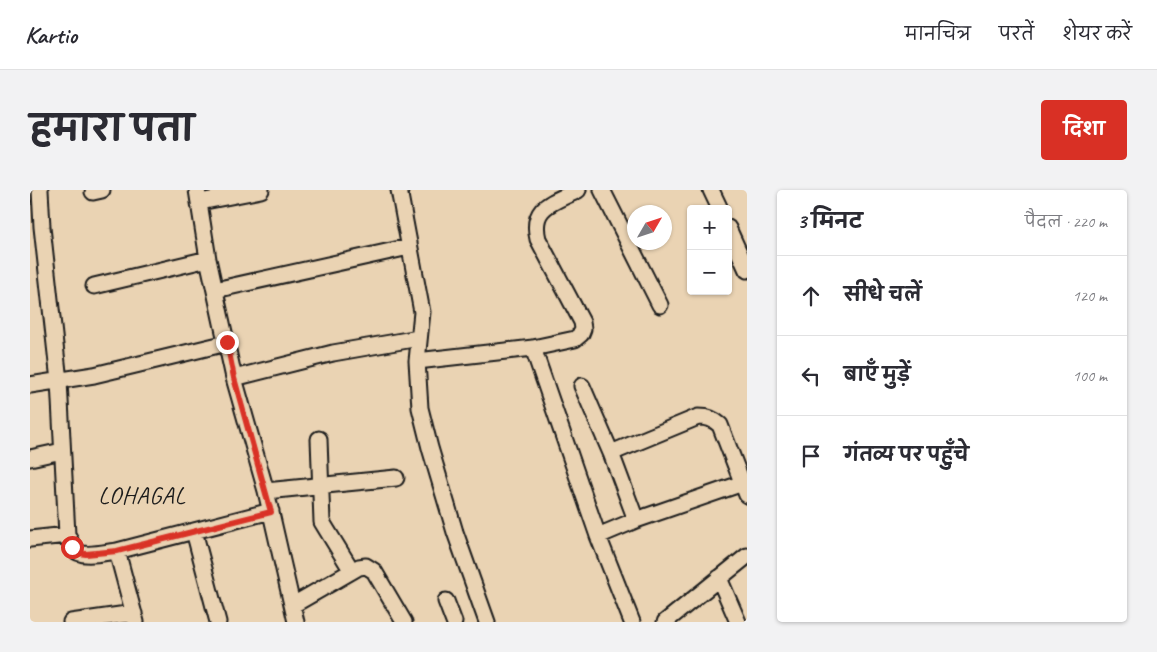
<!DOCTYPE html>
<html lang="hi">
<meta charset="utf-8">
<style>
:root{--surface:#fff;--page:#f2f2f3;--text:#2b2b33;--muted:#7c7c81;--line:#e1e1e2;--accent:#d93025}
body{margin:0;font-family:Caveat,"Playpen Sans Deva",sans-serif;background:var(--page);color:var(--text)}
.controls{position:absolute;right:15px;top:15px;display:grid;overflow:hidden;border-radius:5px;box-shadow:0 1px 4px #0004}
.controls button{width:45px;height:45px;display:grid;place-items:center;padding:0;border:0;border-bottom:1px solid var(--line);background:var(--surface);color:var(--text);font:25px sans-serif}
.compass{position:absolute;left:597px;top:15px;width:45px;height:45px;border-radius:50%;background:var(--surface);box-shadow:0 1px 4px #0004;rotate:51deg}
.stop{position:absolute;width:15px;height:15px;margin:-11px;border:4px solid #d93025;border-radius:50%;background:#fff}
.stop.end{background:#d93025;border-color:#fff;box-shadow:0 1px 5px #0008}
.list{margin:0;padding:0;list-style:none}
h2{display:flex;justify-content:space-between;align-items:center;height:65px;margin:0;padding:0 20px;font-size:21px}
h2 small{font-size:16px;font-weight:400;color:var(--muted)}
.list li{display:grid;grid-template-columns:32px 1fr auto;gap:15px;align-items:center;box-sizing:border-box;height:80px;padding:0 20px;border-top:1px solid var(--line)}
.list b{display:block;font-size:19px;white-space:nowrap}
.list em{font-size:16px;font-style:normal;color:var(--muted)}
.icon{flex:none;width:28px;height:28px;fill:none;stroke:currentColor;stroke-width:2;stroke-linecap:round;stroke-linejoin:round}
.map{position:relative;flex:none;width:717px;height:432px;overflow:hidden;border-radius:5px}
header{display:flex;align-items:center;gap:30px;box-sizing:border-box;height:70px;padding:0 25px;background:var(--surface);border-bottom:1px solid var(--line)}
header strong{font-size:24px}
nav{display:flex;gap:28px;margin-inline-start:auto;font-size:18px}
.intro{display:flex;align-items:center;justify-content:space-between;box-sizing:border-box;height:120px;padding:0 30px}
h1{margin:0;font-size:35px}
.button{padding:12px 22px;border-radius:5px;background:var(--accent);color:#fff;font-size:18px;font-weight:700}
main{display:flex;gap:30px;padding:0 30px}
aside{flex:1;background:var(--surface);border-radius:5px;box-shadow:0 1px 4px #0004}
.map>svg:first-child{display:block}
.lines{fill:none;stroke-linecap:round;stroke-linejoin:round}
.minor-casing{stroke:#1c1c1c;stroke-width:19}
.minor{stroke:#ead3b3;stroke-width:15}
.route{stroke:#d93025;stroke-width:6}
.labels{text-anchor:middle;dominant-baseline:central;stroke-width:4.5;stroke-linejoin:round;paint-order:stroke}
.quarter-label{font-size:24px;letter-spacing:1px;fill:#1c1c1c;stroke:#ead3b3}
</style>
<header>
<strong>Kartio</strong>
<nav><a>मानचित्र</a><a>परतें</a><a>शेयर करें</a></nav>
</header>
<div class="intro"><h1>हमारा पता</h1><a class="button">दिशा</a></div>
<main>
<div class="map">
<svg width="717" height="432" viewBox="0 0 717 432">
<rect width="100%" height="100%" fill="#ead3b3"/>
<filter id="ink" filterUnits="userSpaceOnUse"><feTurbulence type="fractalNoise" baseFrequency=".02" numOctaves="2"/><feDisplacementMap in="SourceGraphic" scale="10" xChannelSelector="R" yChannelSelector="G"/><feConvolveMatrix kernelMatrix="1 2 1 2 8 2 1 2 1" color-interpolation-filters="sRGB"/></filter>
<g filter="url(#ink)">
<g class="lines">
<defs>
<path id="minor" d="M10,0l2,37 17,154 8,154
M167,0l11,69 26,119 32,113 30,131
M369,0l23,122 -5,49 3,47 10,40 25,84 32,90
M572,0l58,115
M681,0l9,19
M63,2l9,-2
M170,12l61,-12
M698,38l19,42
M64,96l114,-27
M185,100l194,-43
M503,158l65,188 34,86
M387,171l116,-13 42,-9 6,-5 2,-5 -1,-7 -44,-83c-8,-33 15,-36 40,-49
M204,188l99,-25 86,-15
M0,195l64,-10 133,-32
M552,196l29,67 87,-36c10,0 15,2 22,8l27,70
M289,249l3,83 30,49
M581,263l25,67
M0,268l32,-7
M236,301l130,-13
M164,341l24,91
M568,346l38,-16 107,-37
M0,349l37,-4c4,4 3,10 7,14 7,10 32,3 43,2
M689,388l19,44
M416,411l8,21
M263,415l66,-38 7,-1 8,5 30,51
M41,432l63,-9
M106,432l-19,-71 154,-40
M635,432l82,-66"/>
</defs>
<use href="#minor" class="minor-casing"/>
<use href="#minor" class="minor"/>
</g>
</g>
<g class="lines" filter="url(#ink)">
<path class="route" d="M42,357l7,6 7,1 31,-3 154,-39 -37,-134 -7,-36"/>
</g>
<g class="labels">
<g class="quarter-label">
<text x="112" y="305">LOHAGAL</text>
</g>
</g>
</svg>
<div class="controls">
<button>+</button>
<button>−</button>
</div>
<svg class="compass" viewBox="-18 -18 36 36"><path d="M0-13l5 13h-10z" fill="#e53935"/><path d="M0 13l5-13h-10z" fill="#7c7c81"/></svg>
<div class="stop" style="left:42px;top:357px"></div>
<div class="stop end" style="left:197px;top:152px"></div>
</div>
<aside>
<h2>3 मिनट<small>पैदल · 220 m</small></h2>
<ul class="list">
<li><svg class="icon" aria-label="ahead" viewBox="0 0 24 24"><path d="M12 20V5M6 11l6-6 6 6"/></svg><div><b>सीधे चलें</b></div><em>120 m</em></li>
<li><svg class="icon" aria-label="left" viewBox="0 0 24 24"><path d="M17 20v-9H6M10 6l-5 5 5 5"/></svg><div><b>बाएँ मुड़ें</b></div><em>100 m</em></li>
<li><svg class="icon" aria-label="arrive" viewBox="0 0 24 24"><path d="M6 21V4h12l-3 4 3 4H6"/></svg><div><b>गंतव्य पर पहुँचे</b></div></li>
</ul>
</aside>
</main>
